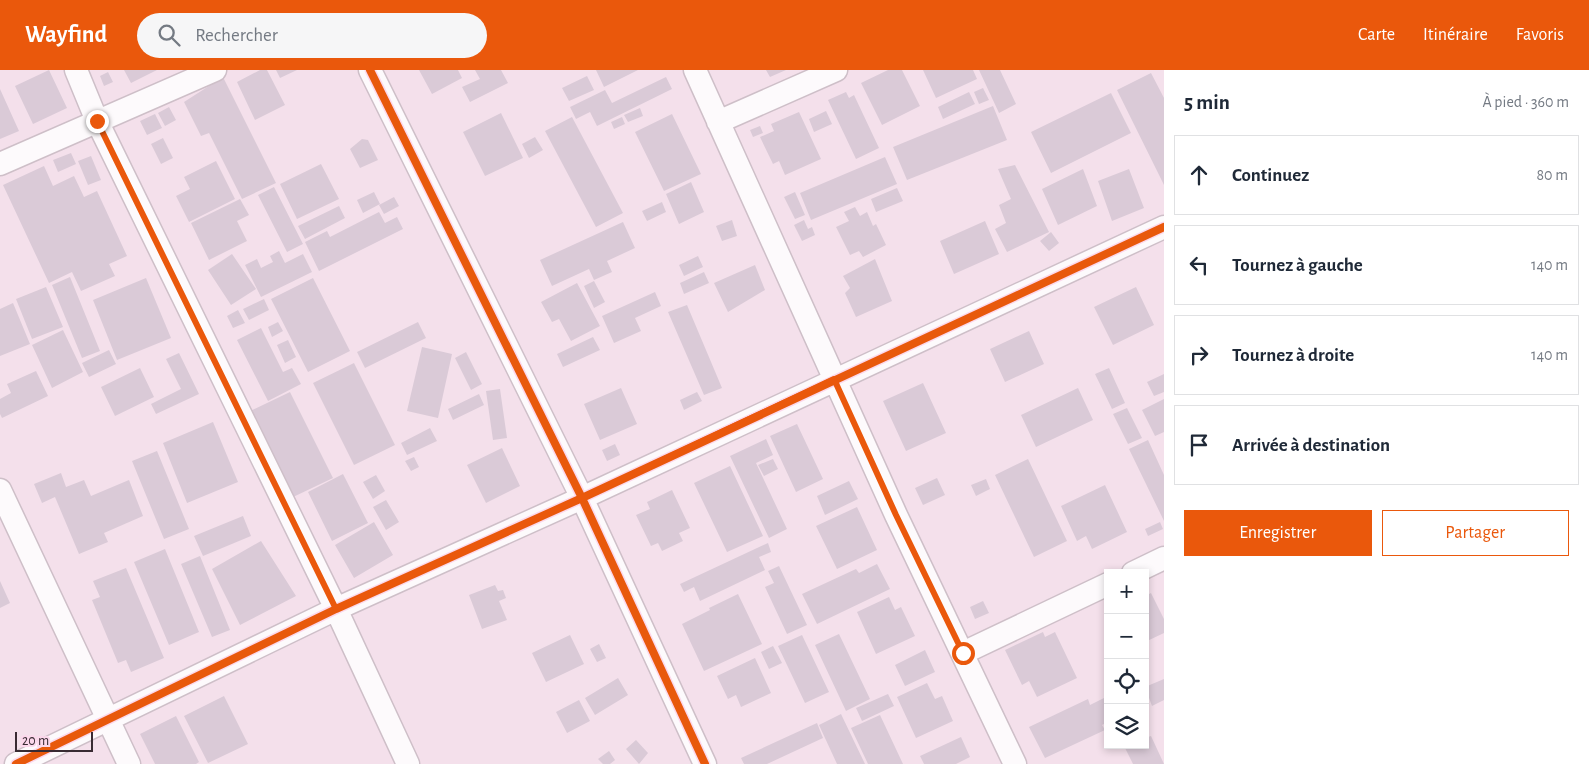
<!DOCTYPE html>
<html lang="fr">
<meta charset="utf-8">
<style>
:root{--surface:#fff;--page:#f6f6f7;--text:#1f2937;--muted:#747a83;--line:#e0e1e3;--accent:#ea580c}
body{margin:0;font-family:"Alegreya Sans",sans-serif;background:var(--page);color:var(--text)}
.controls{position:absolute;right:15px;bottom:15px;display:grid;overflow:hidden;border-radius:0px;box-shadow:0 2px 8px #0003}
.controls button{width:45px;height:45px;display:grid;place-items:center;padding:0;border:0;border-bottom:1px solid var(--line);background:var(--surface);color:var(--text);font:25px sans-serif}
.scale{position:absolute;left:15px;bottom:12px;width:78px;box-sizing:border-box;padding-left:5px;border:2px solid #392b33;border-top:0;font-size:14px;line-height:18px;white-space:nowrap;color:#392b33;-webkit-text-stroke:4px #fcd8ec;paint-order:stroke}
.stop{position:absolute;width:15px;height:15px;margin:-11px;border:4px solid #ea580c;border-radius:50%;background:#fff}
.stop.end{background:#ea580c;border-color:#fff;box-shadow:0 1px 5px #0008}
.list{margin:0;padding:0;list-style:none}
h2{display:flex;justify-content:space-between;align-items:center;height:65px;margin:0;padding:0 20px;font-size:21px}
h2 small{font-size:16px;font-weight:400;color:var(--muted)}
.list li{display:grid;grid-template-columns:32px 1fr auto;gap:15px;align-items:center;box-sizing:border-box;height:80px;margin:0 10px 10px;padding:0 10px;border:1px solid var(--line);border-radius:0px}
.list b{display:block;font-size:19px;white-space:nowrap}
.list em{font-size:16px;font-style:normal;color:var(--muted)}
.actions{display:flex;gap:10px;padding:15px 20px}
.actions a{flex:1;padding:11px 0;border:1px solid var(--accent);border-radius:0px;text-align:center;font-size:18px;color:var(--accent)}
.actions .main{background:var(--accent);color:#fff}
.icon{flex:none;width:28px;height:28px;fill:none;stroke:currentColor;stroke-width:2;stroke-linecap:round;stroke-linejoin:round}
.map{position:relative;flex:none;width:1164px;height:694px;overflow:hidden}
header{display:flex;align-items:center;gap:30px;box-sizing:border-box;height:70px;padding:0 25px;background:var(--accent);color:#fff}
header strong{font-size:24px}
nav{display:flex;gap:28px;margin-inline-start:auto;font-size:18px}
.search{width:350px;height:45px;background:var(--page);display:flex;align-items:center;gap:12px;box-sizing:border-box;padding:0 18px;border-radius:28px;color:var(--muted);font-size:19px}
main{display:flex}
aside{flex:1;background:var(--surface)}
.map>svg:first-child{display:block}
.building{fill:#dacad7}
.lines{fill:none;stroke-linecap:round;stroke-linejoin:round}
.street-casing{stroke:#cebfc8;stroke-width:25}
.street{stroke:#fdfafc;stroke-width:22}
.cycleway-casing{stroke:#fcd8ec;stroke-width:11}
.cycleway{stroke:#e8590c;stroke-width:8}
.route{stroke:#ea580c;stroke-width:6}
</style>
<header>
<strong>Wayfind</strong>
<div class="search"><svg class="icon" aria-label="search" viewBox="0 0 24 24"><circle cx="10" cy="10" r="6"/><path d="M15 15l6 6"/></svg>Rechercher</div>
<nav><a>Carte</a><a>Itinéraire</a><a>Favoris</a></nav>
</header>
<main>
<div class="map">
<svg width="1164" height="694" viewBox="0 0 1164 694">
<rect width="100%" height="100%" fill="#f4e0eb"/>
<path class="building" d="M49,0l18,38 -34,16 -18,-38z
M124,0h33l-26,13z
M260,0h7l18,35 -30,15 -18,-38z
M276,0h21l-17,8z
M419,0h39l4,8 -30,16z
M475,0h26l7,13 -38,19 -8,-15 18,-8z
M596,0h42l-34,17z
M766,0h20l-16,7z
M888,0h14l18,36 -38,19 -21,-42z
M923,0h50l4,9 -41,19z
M979,0h21l16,34 -17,9z
M108,2l5,10 -9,4 -4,-10z
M1151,3l13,25v87l-47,-95z
M587,6l7,14 -25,11 -7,-13z
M223,7l53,106 -34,16 -33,-66 -8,3 -17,-34z
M666,7l6,12 -75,37 -7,-14 -14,7 -6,-12 35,-17 7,13z
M983,18l6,12 -10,4 -5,-12z
M0,19l19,42 -19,8z
M846,22l3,6 5,-3 25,53 -23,11 -28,-59z
M969,22l6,12 -32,15 -5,-12z
M1111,23l20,40 -80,40 -20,-41z
M993,36l14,34 -100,40 -14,-33z
M169,37l7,13 -11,6 -7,-13z
M640,38l3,8 -15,6 -4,-7z
M826,41l6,13 -18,8 -5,-13z
M799,42l22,47 -36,16 -6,-14 -6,3 -13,-27 14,-6 -3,-7z
M501,43l22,45 -38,18 -22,-44z
M155,44l7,14 -15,7 -7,-14z
M672,44l29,60 -37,17 -29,-59z
M572,47l51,96 -27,14 -51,-96z
M622,47l3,7 -11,5 -3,-7z
M760,56l3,7 -10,4 -3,-7z
M535,67l8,13 -14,8 -7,-14z
M163,68l10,20 -12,6 -10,-20z
M362,69l6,1 10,20 -18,8 -10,-19z
M71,83l5,11 -18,8 -5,-12z
M91,86l10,24 -13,5 -10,-24z
M885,87l12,27 -86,36 -11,-27z
M216,91l19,38 -46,23 -13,-26 14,-7 -6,-12z
M321,94l18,35 -42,20 -17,-35z
M1015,95l34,67 -42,20 -12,-23 11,-6 -7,-18 12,-6 -13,-30z
M44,96l9,20 21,-10 10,21 13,-6 30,65 -18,8 6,12 -34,15 -9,-19 -23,11 -46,-98z
M1083,99l14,37 -39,19 -16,-36z
M1129,99l15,39 -32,13 -14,-40z
M691,112l13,30 -25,12 -13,-30z
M274,117l29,57 -16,8 -29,-57z
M897,118l6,13 -27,11 -5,-13z
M374,122l6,12 -17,9 -6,-13z
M795,122l10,23 -10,4 -11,-22z
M394,127l5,9 -15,8 -5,-9z
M240,129l9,16 -12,6 10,20 -38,19 -18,-37z
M662,132l4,10 -19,9 -5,-10z
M339,136l6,12 -40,21 -7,-13z
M855,137l5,9 7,-4 6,14 3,-2 10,21 -23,12 -4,-6 -9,4 -14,-28 13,-6 -5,-9z
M379,142l6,11 12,-6 6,12 -84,42 -14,-29 22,-11 3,6z
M732,150l5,16 -15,5 -6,-15z
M804,150l4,9 4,-2 3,8 -13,6 -8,-16z
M985,151l14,33 -45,20 -14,-33z
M623,152l12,26 -28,13 5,11 -18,8 -5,-11 -37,17 -12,-26z
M1051,162l8,11 -10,8 -9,-10z
M279,181l6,12 18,-9 9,18 -51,25 -16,-32 12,-6 4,9 12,-6 -3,-6z
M232,184l24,35 -25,16 -23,-35z
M698,186l5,11 -19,9 -5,-11z
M875,189l17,42 -36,16 -11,-24 5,-5 -7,-12z
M755,195l10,25 -37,22 -14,-29z
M704,202l5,11 -25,11 -4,-11z
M70,207l30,74 -18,7 -30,-73z
M146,208l25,60 -54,22 -24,-60z
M313,208l37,73 -42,21 -37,-73z
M594,211l11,21 -11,6 -10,-22z
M577,213l23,43 -29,15 -12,-22 -7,3 -11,-20z
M46,217l17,40 -31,12 -16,-40z
M1136,217l18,38 -41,20 -19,-38z
M655,222l6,14 -26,12 6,13 -27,12 -12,-27z
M264,229l5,11 -20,10 -6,-11z
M13,233l17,41 -30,12v-47z
M687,235l35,83 -18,7 -36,-83z
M238,240l7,13 -12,5 -6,-12z
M278,252l5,9 -11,6 -4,-10z
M418,252l8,16 -61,30 -8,-16z
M261,258l22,44 9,-4 9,16 -33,17 -31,-61z
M63,260l20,42 -31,16 -20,-43z
M1029,261l15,33 -39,18 -15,-33z
M593,267l7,13 -37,17 -6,-13z
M288,270l8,17 -11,6 -8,-18z
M422,277l30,7 -14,64 -31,-7z
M109,280l7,14 -27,13 -7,-14z
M466,282l16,32 -11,6 -16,-32z
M179,283l20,41 -43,20 -5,-10 30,-15 -15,-30z
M354,293l41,82 -41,20 -41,-82z
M140,298l14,29 -39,19 -14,-29z
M1109,298l16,35 -13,6 -17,-35z
M36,301l12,25 -46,22 -2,-4v-15l11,-6 -4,-9z
M1164,304v18l-10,4 -7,-14z
M923,313l23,50 -40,18 -23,-50z
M621,318l16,36 -37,16 -16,-36z
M1078,318l15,32 -57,27 -15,-32z
M500,319l7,49 -14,2 -7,-49z
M290,322l43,86 -42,20 -43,-86z
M697,322l5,9 -18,9 -4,-10z
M479,324l5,11 -31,15 -5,-11z
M1164,329v33l-9,4 -13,-26z
M1127,338l15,30 -14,6 -15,-30z
M213,352l25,60 -51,21 -24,-60z
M797,354l26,55 -27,13 -26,-56z
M430,358l7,13 -30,14 -6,-12z
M766,369l7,16 -17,8 31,66 -18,9 -39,-82z
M1148,370l16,35v46l-35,-72z
M615,374l5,11 -13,6 -5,-11z
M502,378l18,38 -34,17 -19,-38z
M157,381l32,78 -25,10 -32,-78z
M414,387l5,10 -8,4 -6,-10z
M773,389l5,10 -14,7 -6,-11z
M1028,389l39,82 -33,16 -39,-82z
M730,396l33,70 -36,16 -33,-69z
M61,403l5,14 18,-7 7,16 38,-16 14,36 -39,17 4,9 -29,12 -24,-57 -13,6 -8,-19z
M343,404l25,49 -36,18 -24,-49z
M376,405l9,16 -12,8 -10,-17z
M937,408l8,17 -22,10 -8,-17z
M986,409l4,10 -14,7 -5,-11z
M849,411l9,18 -33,16 -8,-19z
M1105,415l22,47 -35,17 -6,-13 -9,5 -16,-35z
M672,420l18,38 -11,5 4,8 -21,10 -4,-8 -7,3 -15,-31 14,-6 -3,-7z
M386,430l13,22 -13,8 -13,-23z
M857,437l20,43 -40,19 -21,-43z
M243,446l8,20 -48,20 -9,-20z
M374,452l19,33 -39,23 -19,-33z
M1160,452l3,7 -15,7 -3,-7z
M261,471l35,55 -56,29 -28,-56z
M768,473l3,9 -12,5 6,13 -65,31 -6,-14 -10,5 -4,-8z
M165,479l34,83 -30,13 -35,-83z
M200,486l30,74 -18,7 -31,-73z
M877,494l13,25 -73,35 -15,-30 54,-25 3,4z
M779,496l28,59 -20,9 -22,-47 9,-4 -6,-12z
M126,498l38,90 -33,14 -5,-12 -8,3 -26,-63 8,-3 -7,-16z
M0,511l10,22 -10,5z
M495,515l3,6 5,-1 3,8 -7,3 8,19 -25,9 -13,-34z
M1151,523l13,26v14l-19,9v-46z
M738,524l24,50 -58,27 -22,-47 28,-14 -1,-2z
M889,527l6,13 6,-3 14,29 -39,18 -19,-42z
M983,531l6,12 -14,6 -5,-12z
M1043,562l2,5 10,-5 22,46 -40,19 -8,-16 -7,4 -17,-35z
M839,564l31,65 -24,12 -31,-66z
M570,565l14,29 -38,18 -14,-29z
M802,565l27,57 -24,11 -27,-57z
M599,574l7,14 -9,4 -7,-13z
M773,576l9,17 -13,6 -8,-17z
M925,580l10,22 -30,14 -10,-21z
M755,588l16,35 -30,14 -5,-12 -8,4 -11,-23z
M618,608l10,17 -33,20 -10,-17z
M1164,609v21l-12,6 -7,-19z
M927,613l8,16 7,-3 11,25 -37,17 -19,-41z
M888,624l6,12 -32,15 -6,-13z
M224,626l24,48 -40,19 -24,-47z
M1108,626v26l-6,3 3,5 -60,28 -16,-31 59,-28 2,6z
M579,630l11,21 -23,12 -11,-21z
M841,644l24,50h-28l-18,-39z
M880,645l23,49h-35l-17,-36z
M176,646l23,46 -3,2h-41l-15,-30z
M817,653l6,15 -56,26h-23l-3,-6z
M1151,666l13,28h-31l-8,-16 6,-3h14v-7z
M961,667l9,20 -14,7h-32l-4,-8z
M636,670l12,13 -9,11 -13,-15z
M609,681l6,9 -5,4h-7l-5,-5z"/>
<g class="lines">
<defs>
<path id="street" d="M76,0l21,51 239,488 72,155
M370,0l212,428 123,266
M695,0l201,445 119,249
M718,52l118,-52
M0,94l215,-94
M0,420l129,274
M1133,503l31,-15
M963,583l145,-69
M16,694l320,-155 246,-111 582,-271"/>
</defs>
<use href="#street" class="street-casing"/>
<use href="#street" class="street"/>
<defs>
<path id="cycleway" d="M370,0l212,428 123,266
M16,694l320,-155 246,-111 582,-271"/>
</defs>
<use href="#cycleway" class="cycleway-casing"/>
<use href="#cycleway" class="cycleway"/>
</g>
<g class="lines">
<path class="route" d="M97,51l239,488 246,-111 252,-119 62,136 67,138"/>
</g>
</svg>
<div class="controls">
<button>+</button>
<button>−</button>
<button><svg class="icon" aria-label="locate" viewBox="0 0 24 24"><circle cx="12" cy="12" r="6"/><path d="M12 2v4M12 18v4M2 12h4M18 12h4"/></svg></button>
<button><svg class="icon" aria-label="layers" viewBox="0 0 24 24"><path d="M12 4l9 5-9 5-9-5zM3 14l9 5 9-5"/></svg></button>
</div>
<div class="scale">20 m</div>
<div class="stop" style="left:963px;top:583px"></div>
<div class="stop end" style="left:97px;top:51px"></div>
</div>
<aside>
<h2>5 min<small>À pied · 360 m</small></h2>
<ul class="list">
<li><svg class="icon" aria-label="ahead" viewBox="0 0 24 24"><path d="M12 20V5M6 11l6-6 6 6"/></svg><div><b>Continuez</b></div><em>80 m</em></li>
<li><svg class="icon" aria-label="left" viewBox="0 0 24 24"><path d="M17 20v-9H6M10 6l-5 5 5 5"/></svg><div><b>Tournez à gauche</b></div><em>140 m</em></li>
<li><svg class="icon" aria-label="right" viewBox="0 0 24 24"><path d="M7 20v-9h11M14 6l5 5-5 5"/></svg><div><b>Tournez à droite</b></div><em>140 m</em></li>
<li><svg class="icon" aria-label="arrive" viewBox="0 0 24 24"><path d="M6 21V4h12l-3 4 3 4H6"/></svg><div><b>Arrivée à destination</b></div></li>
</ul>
<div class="actions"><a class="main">Enregistrer</a><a>Partager</a></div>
</aside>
</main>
